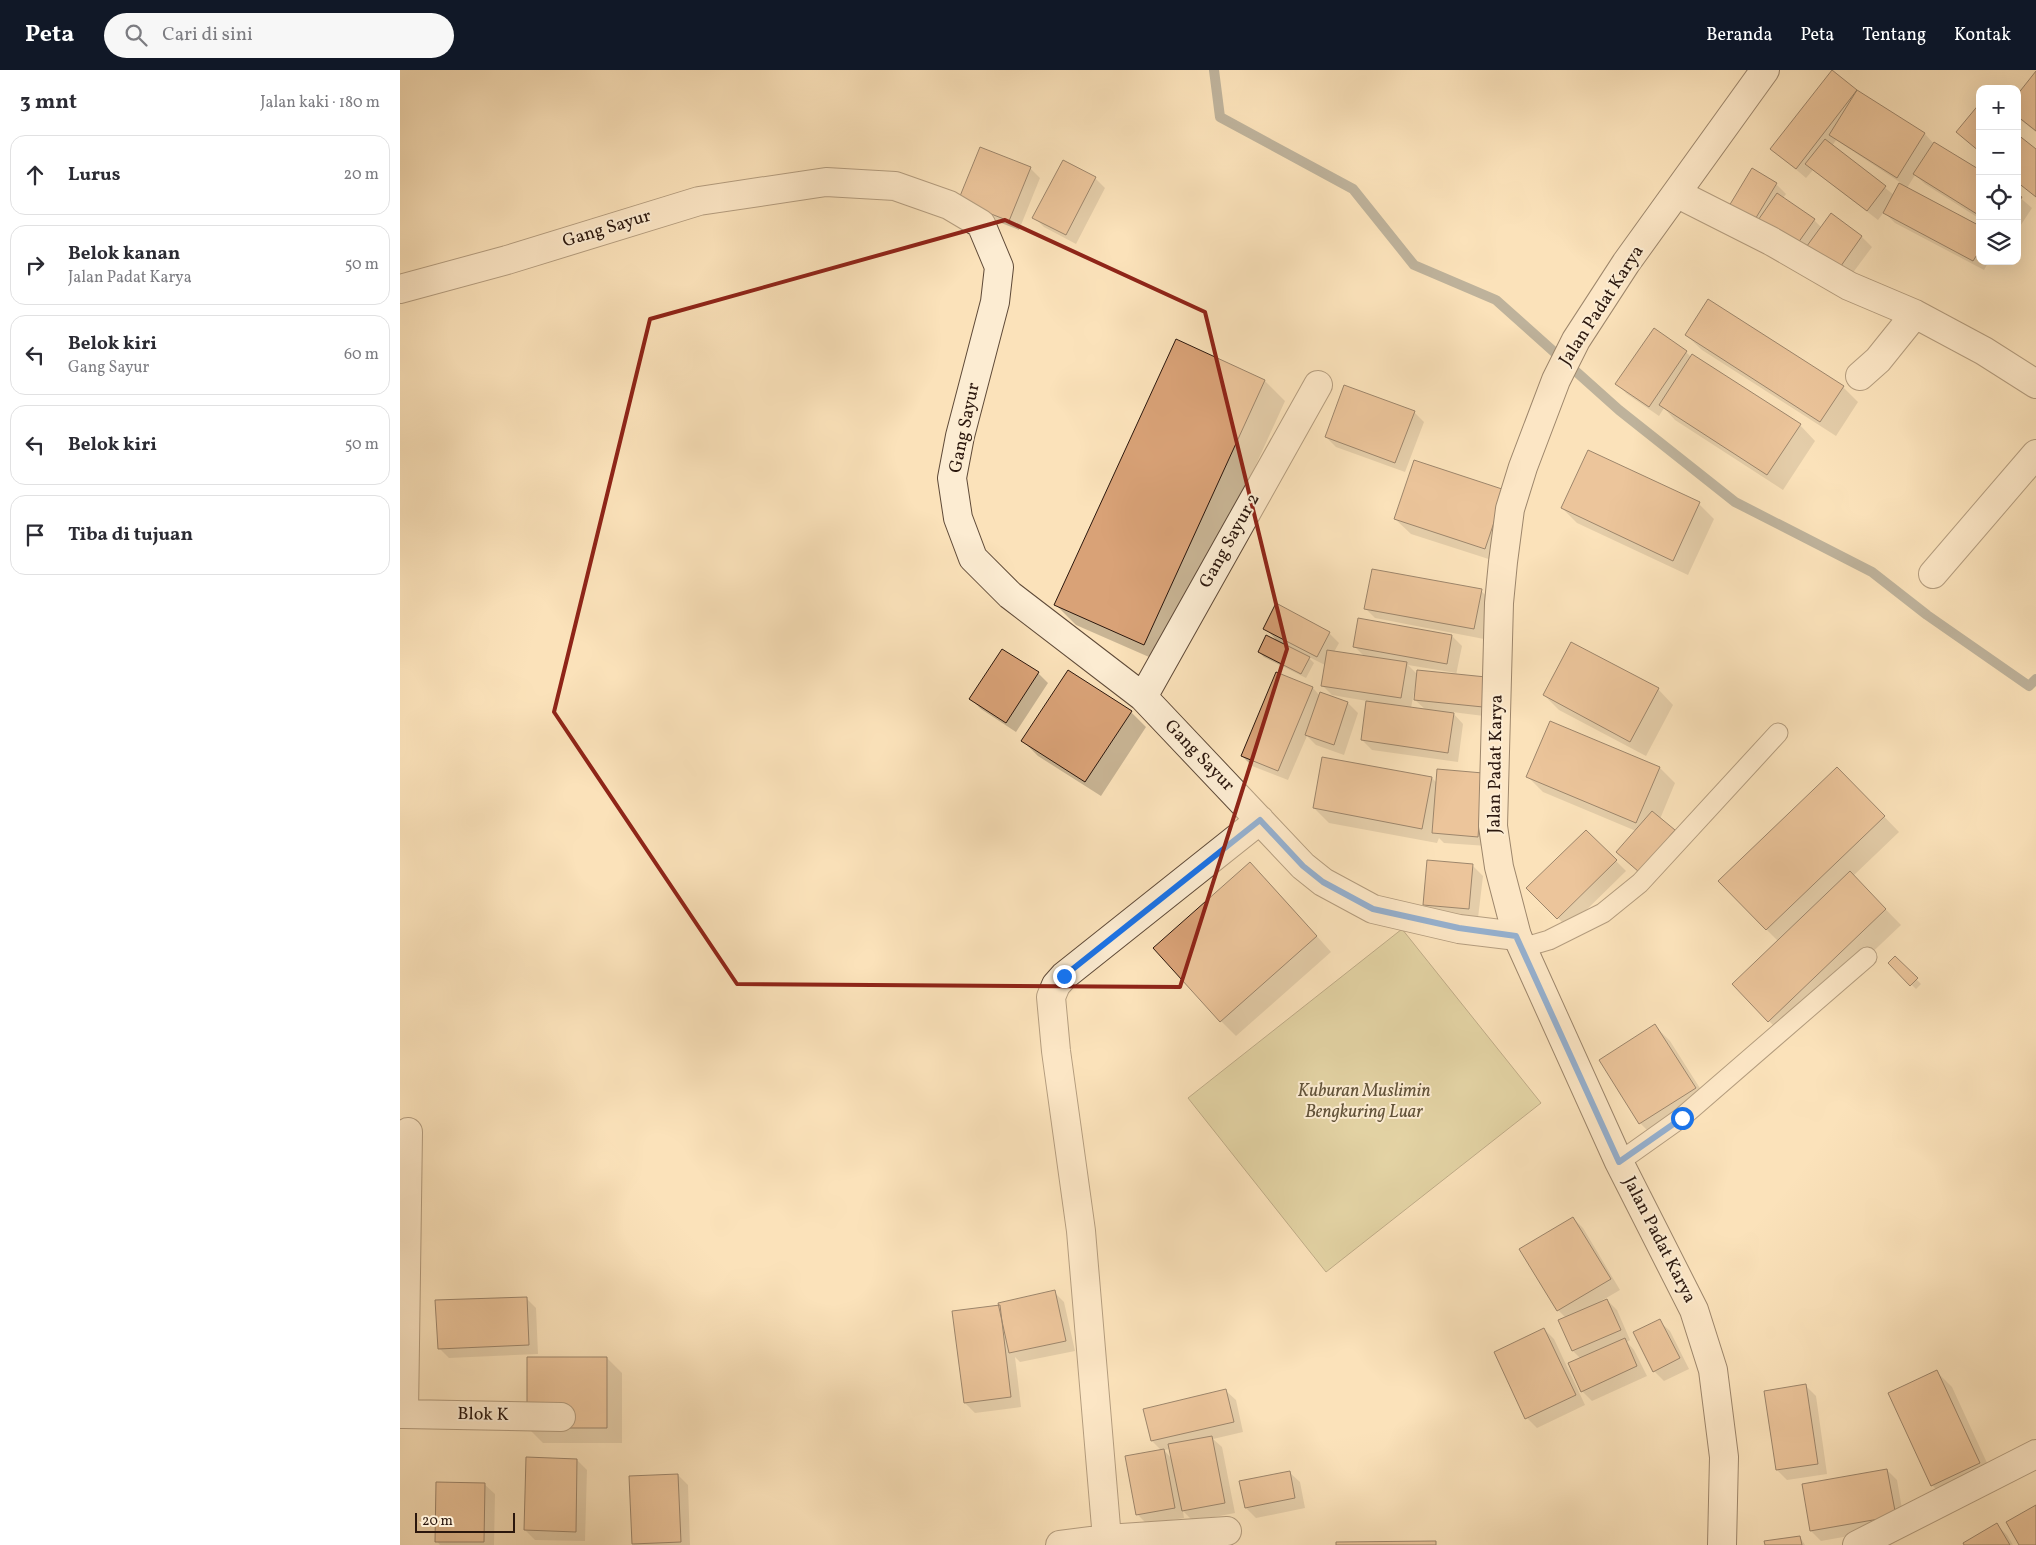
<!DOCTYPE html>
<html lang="id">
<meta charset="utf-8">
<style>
:root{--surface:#fff;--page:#f7f7f7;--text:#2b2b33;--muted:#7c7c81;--line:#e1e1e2;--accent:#111827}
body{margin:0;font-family:Vollkorn,serif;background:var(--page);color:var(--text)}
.controls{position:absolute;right:15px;top:15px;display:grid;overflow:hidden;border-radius:10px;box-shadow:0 5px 20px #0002}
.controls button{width:45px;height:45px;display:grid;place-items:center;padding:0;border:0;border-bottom:1px solid var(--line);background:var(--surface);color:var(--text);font:25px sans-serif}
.scale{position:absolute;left:15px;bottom:12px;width:100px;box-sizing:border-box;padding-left:5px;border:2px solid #2b170d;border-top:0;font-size:14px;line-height:18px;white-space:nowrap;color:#2b170d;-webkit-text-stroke:4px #fcecd2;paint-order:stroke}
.stop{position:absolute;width:15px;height:15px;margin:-11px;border:4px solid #1a73e8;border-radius:50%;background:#fff}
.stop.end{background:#1a73e8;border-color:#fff;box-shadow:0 1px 5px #0008}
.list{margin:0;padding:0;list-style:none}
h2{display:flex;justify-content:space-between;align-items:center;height:65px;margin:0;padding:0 20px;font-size:21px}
h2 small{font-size:16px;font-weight:400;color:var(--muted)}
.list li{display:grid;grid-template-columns:32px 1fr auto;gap:15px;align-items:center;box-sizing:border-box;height:80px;margin:0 10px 10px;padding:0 10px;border:1px solid var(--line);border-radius:15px}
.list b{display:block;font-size:19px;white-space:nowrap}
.list p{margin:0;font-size:16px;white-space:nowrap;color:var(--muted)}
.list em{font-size:16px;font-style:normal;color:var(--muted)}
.icon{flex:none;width:28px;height:28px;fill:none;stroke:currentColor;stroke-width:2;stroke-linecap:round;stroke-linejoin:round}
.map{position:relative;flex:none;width:1636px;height:1475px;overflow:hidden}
header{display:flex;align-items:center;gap:30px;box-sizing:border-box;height:70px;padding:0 25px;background:var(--accent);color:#fff}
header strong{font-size:24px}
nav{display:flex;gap:28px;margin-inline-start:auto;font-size:18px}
.search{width:350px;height:45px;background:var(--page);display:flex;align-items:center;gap:12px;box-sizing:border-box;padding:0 18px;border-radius:28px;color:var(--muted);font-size:19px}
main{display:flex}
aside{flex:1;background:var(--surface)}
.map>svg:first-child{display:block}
.green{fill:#c6c18b;stroke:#786c4c}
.shadow{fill:#0003;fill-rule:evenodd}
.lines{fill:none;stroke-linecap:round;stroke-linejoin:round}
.stream{stroke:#737975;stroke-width:10}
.building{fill:#d9a277;stroke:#2b170d}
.service-casing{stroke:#5f4a38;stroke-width:21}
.minor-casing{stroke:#5f4a38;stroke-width:30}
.secondary-casing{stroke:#2b170d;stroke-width:30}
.service{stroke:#fcecd2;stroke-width:19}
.minor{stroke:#fcecd2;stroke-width:28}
.secondary{stroke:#fcecd2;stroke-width:28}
.route{stroke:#1a73e8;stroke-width:6}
.marked{fill:none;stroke:#8f2418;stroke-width:4;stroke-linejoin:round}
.labels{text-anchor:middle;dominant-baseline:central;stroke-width:4;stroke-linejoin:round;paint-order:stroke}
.street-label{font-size:18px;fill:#2b170d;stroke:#fcecd2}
.park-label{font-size:18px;font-style:italic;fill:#615239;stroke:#fcecd2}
</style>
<header>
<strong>Peta</strong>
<div class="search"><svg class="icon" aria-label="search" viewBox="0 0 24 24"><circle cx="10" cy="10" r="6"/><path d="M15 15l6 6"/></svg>Cari di sini</div>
<nav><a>Beranda</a><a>Peta</a><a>Tentang</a><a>Kontak</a></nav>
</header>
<main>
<aside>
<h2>3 mnt<small>Jalan kaki · 180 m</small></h2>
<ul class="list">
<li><svg class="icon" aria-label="ahead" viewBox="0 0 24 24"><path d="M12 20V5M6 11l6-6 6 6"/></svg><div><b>Lurus</b></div><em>20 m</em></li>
<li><svg class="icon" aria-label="right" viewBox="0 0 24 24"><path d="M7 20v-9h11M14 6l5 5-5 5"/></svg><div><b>Belok kanan</b><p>Jalan Padat Karya</p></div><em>50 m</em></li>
<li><svg class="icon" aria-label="left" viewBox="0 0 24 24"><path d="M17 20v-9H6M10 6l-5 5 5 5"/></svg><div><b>Belok kiri</b><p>Gang Sayur</p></div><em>60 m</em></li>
<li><svg class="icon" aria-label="left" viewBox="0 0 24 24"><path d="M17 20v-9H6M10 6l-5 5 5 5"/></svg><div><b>Belok kiri</b></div><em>50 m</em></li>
<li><svg class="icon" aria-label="arrive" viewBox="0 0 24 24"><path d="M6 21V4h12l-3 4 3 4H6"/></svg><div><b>Tiba di tujuan</b></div></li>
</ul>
</aside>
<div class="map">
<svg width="1636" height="1475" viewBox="0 0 1636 1475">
<rect width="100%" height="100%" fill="#fbe2ba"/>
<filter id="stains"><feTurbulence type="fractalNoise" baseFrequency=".004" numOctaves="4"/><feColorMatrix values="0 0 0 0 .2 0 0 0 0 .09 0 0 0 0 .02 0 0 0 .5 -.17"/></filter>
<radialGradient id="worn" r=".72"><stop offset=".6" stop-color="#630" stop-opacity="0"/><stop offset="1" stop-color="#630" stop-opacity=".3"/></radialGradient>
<path class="green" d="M1002,859l139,174 -215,169 -138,-174z"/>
<path class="shadow" d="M1432,2l25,19 68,43 9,10 46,28v47l-55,-35 -10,-9 -8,13 73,39v34h9l-5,9 -89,-47 -11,-11 -6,8 -65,-50 -7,8 -34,-29zM1436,70l65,43 -7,12 -62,-49z
M1636,3v59l-19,-15v-20z
M630,98l10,10 -21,52 -49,-19z
M695,108l10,10 -29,56 -32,-17 -10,-10z
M1376,114l10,10 -3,4 31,22 8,8 10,-13 30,22 10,10 -26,35 -108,-61z
M1617,125l15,13 -15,23z
M1286,265l157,52 15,15 -22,34 -134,-86z
M1286,282l5,5 109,68 15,16 -32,49 -108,-70 -11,-12 -5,8 -32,-22 -10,-10z
M865,311l20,20 -120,263 -89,-39 -20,-20z
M1014,342l10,10 -19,50 -69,-25 -10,-10z
M1104,421l-3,72 -90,-29 -16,-15z
M1299,434l15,15 -26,56 -111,-52 -15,-15z
M1081,521l11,10 -8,38 -109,-21 -10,-10z
M959,550l93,16 10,10 -6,29 36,42 -40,-5 11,12 -5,38 -86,-12 -10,-10 5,-39 -35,-6 -10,-10 3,-20 -18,-9 7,7 -8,15 -42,-21 -5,-5 20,-9 -14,-15 64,5 10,10 -5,9 31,5 -10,-10zM1008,595l48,8v2h-38zM1015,617l2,1 -2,12 11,10 -15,-2z
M638,603l10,10 -32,49 -35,-23 -10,-10z
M877,603l36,15 7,8 28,7 10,10 -14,42 -28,-10 -9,-9 -19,44 -36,-14 -10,-10z
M1258,619l15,16 -27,51 -87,-46 -15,-15z
M731,642l15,15 -45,69 -63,-40 -15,-15z
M1151,653l109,45 15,15 -15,36 24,22 -35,40 -13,-50 -93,-39 -15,-15z
M923,688l109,20 6,6 44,-10 5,72 -43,-3 -5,-5 -2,5 -108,-20 -15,-15z
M1453,714l46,48 -46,44 48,49 -117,111 -15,-15 9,-80 -12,-12z
M1186,761l40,40 -58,57 -40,-40z
M1073,796l10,10 -5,42 -44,-4 -10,-10z
M865,808l66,74 -95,84 -15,-15z
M1495,888l26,26 -5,5 -26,-26z
M1255,956l15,15 40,63 -55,34 -15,-15z
M1173,1148l10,10 37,62 -19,11v2l6,-3 10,10 13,30 -3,2 7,8 13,26 -55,25 -10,-10 -1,-32 -8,-8 -7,-33 -8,-8z
M654,1222l10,10 11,49 -55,11 -5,-5 6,50 -46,6 -10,-10 35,-96z
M126,1228l10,10 2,46 -89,4 -10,-10z
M1259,1251l11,10 19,38 -25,12 -10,-10z
M1144,1259l10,10 31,66 -48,23 -10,-10z
M207,1288l15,15v70h-79l-15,-15z
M1537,1302l15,15 42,91 -47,22 -15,-15z
M1406,1316l10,10 11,78 -40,6 -10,-10z
M825,1320l11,10 7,32 -30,7 9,8 13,66 -42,8 -10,-10 1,7 -37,6 -10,-10 24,-64 -9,-9 -8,-31zM770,1379l2,10 -8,-9z
M177,1390l10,10 -2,71 -50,-1 -10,-10z
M1487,1400l10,10 8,46 -84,15 -10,-10z
M889,1402l11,10 5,26 -49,10 -10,-10z
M278,1405l10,10 2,60h-56l-1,-1z
M84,1414l11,10 -1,51h-54l-3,-4z
M1597,1455l10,10 6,10h-48z
M1400,1467l5,8h-39z"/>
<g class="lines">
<path class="stream" d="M814,0l6,47 133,72 61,76 82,35 123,110 116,92 137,70 55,43 102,71 7,-7"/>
</g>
<path class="building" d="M1432,0l25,20 -61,79 -26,-20z
M1636,1v60l-19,-15v-21z
M1457,20l68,43 -28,45 -68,-43z
M1580,33v49l-24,-20z
M1617,64l19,15v48l-19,-15z
M1425,69l61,47 -19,25 -62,-47z
M1534,72l46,28v46l-67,-42z
M580,77l51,20 -22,54 -51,-20z
M663,90l33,17 -30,58 -34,-17z
M1352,98l25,15 -26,43 -25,-15z
M1499,113l81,43v24l-7,11 -90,-48z
M1377,123l38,26 -22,31 -37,-27z
M1617,124l5,3 -5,8z
M1431,143l31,23 -26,37 -32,-23z
M1308,229l136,87 -24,36 -135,-87z
M1254,258l33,23 -38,56 -34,-23z
M776,269l89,41 -121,265 -90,-40z
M1292,284l109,70 -34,51 -108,-70z
M944,315l71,26 -20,52 -70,-26z
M1188,380l112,52 -27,59 -112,-53z
M1014,390l91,30 -20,59 -91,-30z
M972,499l110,20 -8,40 -110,-20z
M876,533l54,29 -13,25 -54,-28z
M958,548l94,17 -5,29 -94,-17z
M866,565l44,22 -9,17 -43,-22z
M1171,572l88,46 -29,54 -87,-47z
M602,579l37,23 -33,51 -37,-24z
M927,580l80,12 -6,36 -80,-12z
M668,600l64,41 -47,71 -64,-41z
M1017,600l69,7 -3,30 -69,-7z
M876,602l37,15 -35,84 -37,-15z
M920,622l28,10 -14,43 -29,-10z
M966,631l88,12 -6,40 -87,-13z
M1150,651l110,46 -24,56 -110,-46z
M922,687l110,20 -10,52 -109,-21z
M1437,697l48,49 -119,114 -48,-49z
M1037,699l46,4 -5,64 -46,-4z
M1252,741l23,19 -36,42 -23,-20z
M1186,760l31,30 -60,59 -31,-31z
M1027,790l46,4 -4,45 -46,-4z
M850,792l67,74 -97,86 -67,-74z
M1450,801l36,38 -118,113 -36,-38z
M1495,886l23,22 -8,8 -22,-23z
M1255,954l41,64 -57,36 -40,-64z
M1173,1147l38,62 -54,32 -38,-62z
M655,1220l11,51 -57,12 -11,-50z
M127,1227l2,48 -91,4 -3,-49z
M1207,1229l14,31 -49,21 -14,-31z
M600,1235l11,92 -47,6 -12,-92z
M1260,1249l20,39 -27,14 -20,-40z
M1144,1258l32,67 -51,24 -31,-67z
M1225,1268l12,28 -56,26 -13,-29z
M127,1287h80v71h-80z
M1537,1300l43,93 -49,23 -43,-93z
M1406,1314l12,80 -42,6 -12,-79z
M826,1319l8,33 -83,19 -8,-32z
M812,1366l13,67 -43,8 -14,-67z
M764,1379l11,59 -39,7 -11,-59z
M126,1387l51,2 -1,73 -52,-2z
M1487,1399l9,47 -86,15 -8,-47z
M890,1401l5,27 -50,10 -6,-27z
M278,1404l3,68 -49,2 -3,-68z
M36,1412l49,1 -1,59h-49z
M1636,1435v40h-17l-13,-23z
M1597,1453l13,22h-46l-1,-2z
M1400,1466l2,9h-37l-1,-4z
M1036,1471v4h-100v-3z"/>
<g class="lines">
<defs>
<path id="service" d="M1122,878l27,-8 54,-27 37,-30 138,-150
M1219,1092l62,-44 186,-161"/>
<path id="minor" d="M1278,124l93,47 78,45 66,28 69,37 52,33
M0,219l107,-29 192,-59 127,-19 69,4 54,19 32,19 18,43 -4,35 -35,134 -8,42 6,40 15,40 37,37 133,102 160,169 20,16 50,27 86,20 58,7
M1460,306l18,-16 37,-46
M1533,504l103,-120
M743,627l175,-312
M0,1344h4l4,-282
M4,1344l157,3
M707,1469l120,-8
M660,1475l47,-6 -26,-308 -25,-180 -5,-54 5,-12 8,-9 196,-156
M1457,1475l179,-91"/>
<path id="secondary" d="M1322,1475l2,-88 -11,-87 -19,-60 -75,-148 -102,-226 -18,-69 -6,-41 6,-223 4,-41 7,-53 13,-42 33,-87 20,-40 50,-77 139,-193"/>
</defs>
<use href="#service" class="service-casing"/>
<use href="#minor" class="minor-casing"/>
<use href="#secondary" class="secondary-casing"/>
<use href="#service" class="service"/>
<use href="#minor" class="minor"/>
<use href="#secondary" class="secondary"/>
</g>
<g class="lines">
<path class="route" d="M664,906l196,-156 43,46 20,16 50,27 86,19 57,8 103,226 63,-44"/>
</g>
<path d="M0 0H1636V1475H0ZM605,150l200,92 82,337 -107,338 -443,-3 -183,-272 96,-393z" fill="#fbe2ba" fill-opacity=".55" fill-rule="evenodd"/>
<path class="marked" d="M605,150l200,92 82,337 -107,338 -443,-3 -183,-272 96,-393z"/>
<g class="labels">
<g class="street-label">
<text transform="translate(207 159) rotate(-17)">Gang Sayur</text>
<text transform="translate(1202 236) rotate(-57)">Jalan Padat Karya</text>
<text transform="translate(565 358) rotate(-78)">Gang Sayur</text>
<text transform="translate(830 471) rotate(-61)">Gang Sayur 2</text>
<text transform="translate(799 686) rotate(46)">Gang Sayur</text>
<text transform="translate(1096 694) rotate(-89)">Jalan Padat Karya</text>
<text transform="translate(1259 1170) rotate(63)">Jalan Padat Karya</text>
<text transform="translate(83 1345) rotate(1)">Blok K</text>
</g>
<g class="park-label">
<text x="964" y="1021">Kuburan Muslimin<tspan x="964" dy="21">Bengkuring Luar</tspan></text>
</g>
</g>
<rect width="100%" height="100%" filter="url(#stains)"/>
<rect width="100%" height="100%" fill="url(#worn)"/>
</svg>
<div class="controls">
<button>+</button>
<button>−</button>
<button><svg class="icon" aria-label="locate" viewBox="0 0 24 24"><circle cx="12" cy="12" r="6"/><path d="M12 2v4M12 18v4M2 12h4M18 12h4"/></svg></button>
<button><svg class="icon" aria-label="layers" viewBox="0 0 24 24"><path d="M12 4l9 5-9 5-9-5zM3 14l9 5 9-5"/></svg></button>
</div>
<div class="scale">20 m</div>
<div class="stop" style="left:1282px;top:1048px"></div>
<div class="stop end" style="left:664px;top:906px"></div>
</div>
</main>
